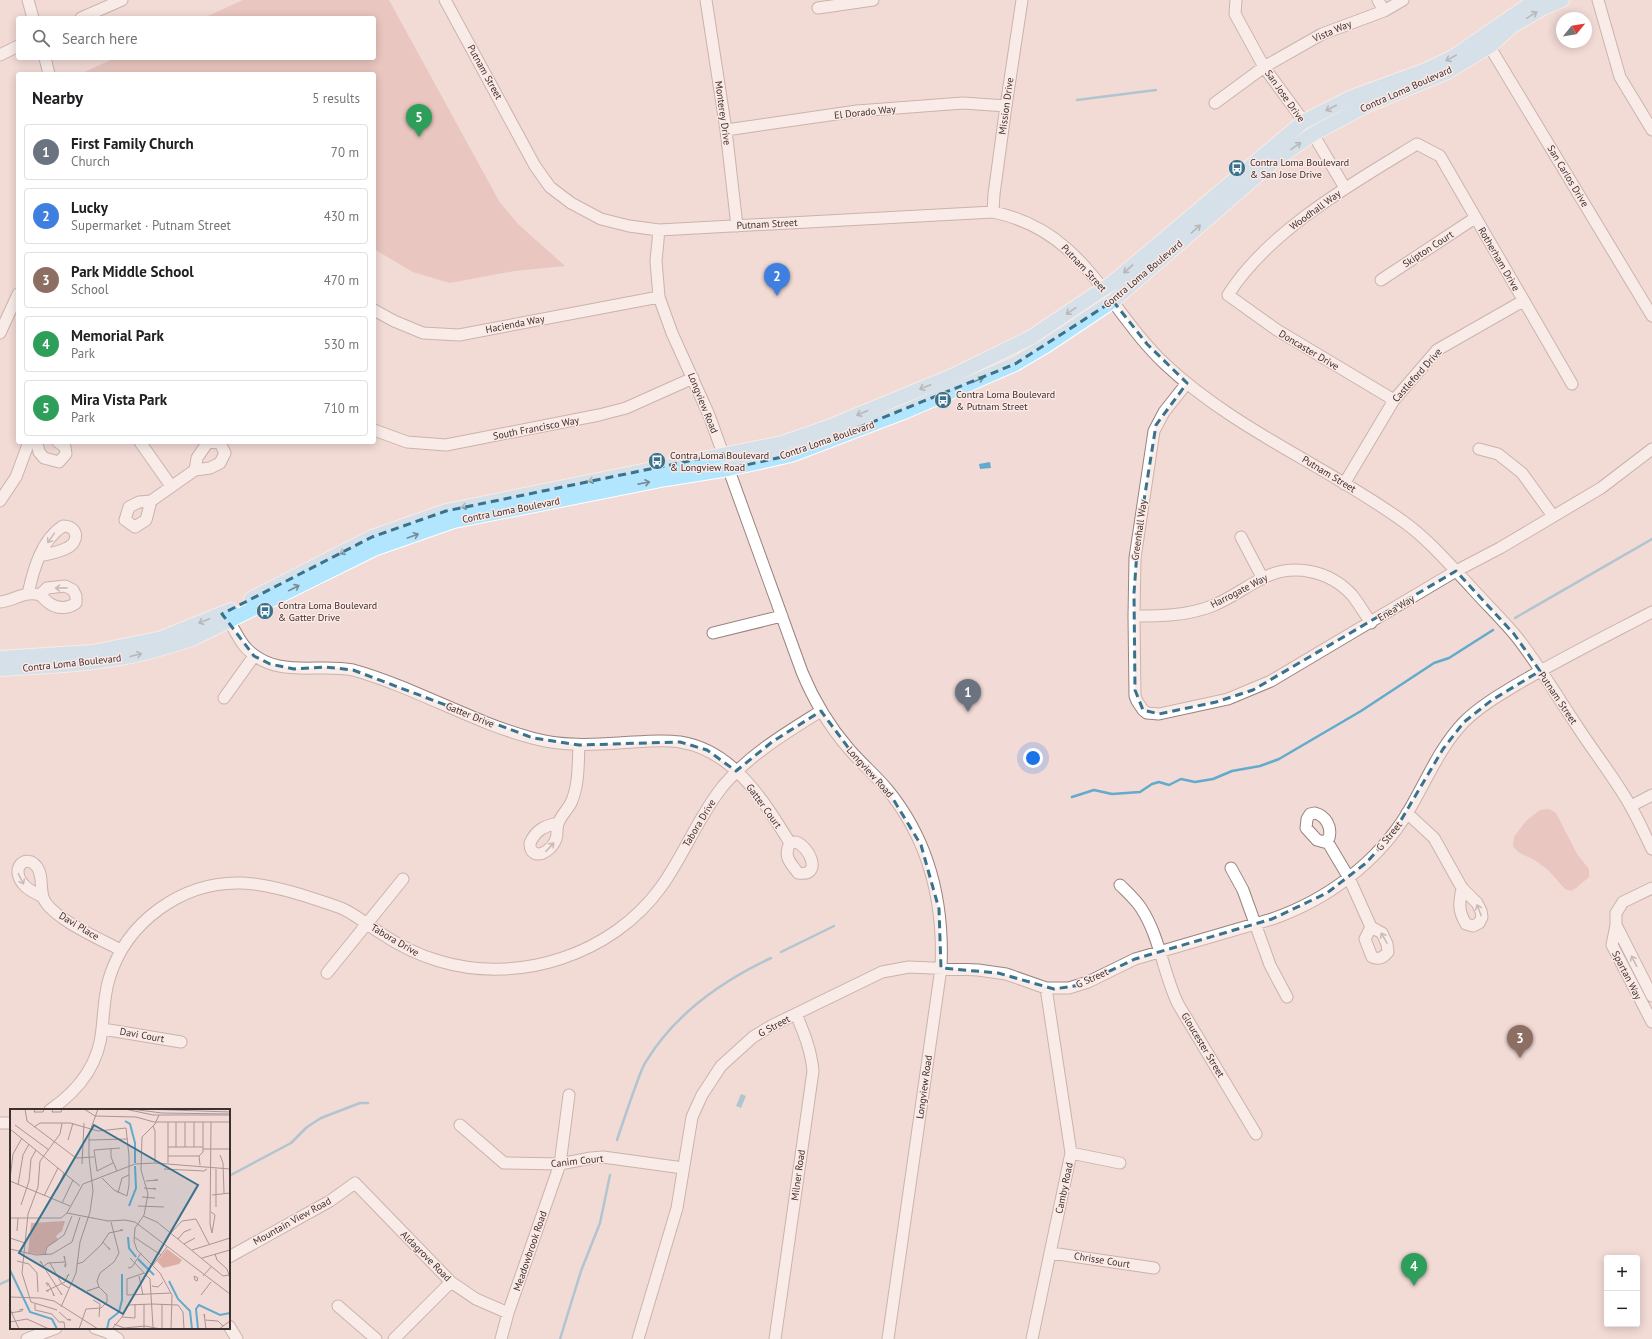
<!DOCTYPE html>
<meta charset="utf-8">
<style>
:root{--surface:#fff;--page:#f6f6f6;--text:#202124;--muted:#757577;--line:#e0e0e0;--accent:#ea580c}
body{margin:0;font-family:"PT Sans",sans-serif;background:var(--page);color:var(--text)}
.controls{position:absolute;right:12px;bottom:12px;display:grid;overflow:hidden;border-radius:4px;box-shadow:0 2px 10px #0003}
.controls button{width:36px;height:36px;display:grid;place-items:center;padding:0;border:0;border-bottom:1px solid var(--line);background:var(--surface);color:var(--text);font:20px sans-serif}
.compass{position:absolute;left:1556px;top:12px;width:36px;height:36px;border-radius:50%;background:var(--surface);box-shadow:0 2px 10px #0003;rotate:60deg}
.you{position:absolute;left:1033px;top:758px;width:14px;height:14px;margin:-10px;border:3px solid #fff;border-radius:50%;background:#1a73e8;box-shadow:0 0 0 6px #1a73e833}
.badge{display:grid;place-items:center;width:26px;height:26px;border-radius:50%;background:var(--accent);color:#fff;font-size:13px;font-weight:700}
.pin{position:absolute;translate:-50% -33px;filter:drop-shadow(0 1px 2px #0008)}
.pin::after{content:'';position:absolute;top:21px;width:14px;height:12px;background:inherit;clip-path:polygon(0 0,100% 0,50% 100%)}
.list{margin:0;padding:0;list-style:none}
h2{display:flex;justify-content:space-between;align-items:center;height:52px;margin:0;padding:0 16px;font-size:17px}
h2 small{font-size:13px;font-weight:400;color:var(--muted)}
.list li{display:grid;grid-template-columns:26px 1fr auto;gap:12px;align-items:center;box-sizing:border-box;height:56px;margin:0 8px 8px;padding:0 8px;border:1px solid var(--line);border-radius:4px}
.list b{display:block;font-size:15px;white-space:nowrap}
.list p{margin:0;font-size:13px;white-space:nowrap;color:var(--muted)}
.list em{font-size:13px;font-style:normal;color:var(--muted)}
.icon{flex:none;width:22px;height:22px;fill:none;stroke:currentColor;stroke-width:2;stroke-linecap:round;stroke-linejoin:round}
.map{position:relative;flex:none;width:1652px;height:1339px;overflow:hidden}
.search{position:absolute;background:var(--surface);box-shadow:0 2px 10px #0003;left:16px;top:16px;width:360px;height:44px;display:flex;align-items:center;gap:10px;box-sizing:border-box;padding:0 14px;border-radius:4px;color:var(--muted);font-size:15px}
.panel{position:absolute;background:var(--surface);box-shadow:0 2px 10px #0003;left:16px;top:72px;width:360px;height:372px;border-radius:4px}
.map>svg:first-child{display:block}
.green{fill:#ddaea5}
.water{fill:#62abcd}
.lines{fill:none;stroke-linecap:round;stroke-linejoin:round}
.stream{stroke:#62abcd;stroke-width:2.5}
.minor-casing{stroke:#99837f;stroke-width:13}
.major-casing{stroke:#fff;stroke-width:16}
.minor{stroke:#fff;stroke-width:11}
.major{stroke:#b2e6fe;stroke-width:14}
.oneway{stroke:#768c97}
.oneway2{stroke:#9d9898}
.marked{fill:none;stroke:#39728c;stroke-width:3;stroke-dasharray:8 5;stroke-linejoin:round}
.labels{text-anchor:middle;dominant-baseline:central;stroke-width:3;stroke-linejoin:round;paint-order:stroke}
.street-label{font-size:10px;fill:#3b3130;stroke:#fce9e5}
.poi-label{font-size:10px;fill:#3b3130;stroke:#fce9e5;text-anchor:start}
.inset-river{fill:none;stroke:#62abcd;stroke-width:2}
.inset-road{fill:none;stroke:#a99694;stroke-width:1}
.view{fill:#39728c;fill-opacity:0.15;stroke:#39728c;stroke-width:2}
.inset-edge{fill:none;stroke:#3b3130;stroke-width:2}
</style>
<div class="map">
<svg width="1652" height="1339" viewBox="0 0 1652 1339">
<rect width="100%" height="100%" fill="#f2dad6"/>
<path class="green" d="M243,0h146l110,201 20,24 46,41 -51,5 -64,12 -37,-11 -39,-23v-175h-294l35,-16h259v-40h-171z
M1549,809l7,4 21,41 12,15v8l-13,11 -5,3 -6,-2 -17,-19 -12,-9 -18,-9 -5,-6 1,-9 12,-16 14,-11z"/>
<path class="water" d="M990,462l1,6 -11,1 -1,-5z
M741,1094l5,2 -5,12 -5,-2z"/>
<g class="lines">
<path class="stream" d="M1077,100l79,-10
M1515,618l137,-79
M1072,797l22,-7 18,4 28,-2 12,-8 7,-2 10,3 12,-6 14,3 18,-3 19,-8 28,-5 19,-7 82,-48 73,-48 15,-5 44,-28
M781,952l53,-26
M617,1140c6,-18 12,-36 19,-55 3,-8 6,-18 11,-25 29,-47 75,-79 124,-102
M229,1176l62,-33 16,-16 14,-9 39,-15h8
M0,1284l11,-5
M560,1339l21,-68 19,-48 10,-48"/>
<defs>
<path id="minor" d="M28,0l5,18
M445,0l90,166 15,21 21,16 30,16 28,7 30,4 334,-18c92,19 112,95 172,152 70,66 162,102 239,158 25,18 46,43 67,65 15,17 31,32 45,49 23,29 42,62 63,93 17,26 37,51 52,78 8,14 14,28 21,42
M706,0l20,130 11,96
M1236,0l-1,14 29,53 49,67 32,54
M1378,0l6,11
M1598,0l22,77 32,53
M818,8l55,-8
M81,18l41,-18
M1485,39l167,277
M0,55l18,-9
M45,58l4,16
M1215,103l49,-36 58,-33 62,-23 19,-11
M726,130l131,-19 106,-8 43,3
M993,212l1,-18 12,-88 16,-106
M659,230l-3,31 3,36 13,36 37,82 93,257c12,29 27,54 47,77 12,14 26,26 38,40 42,51 57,114 54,179l-53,371
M1381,280l94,-62
M374,310l20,11 29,12 36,2 200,-38
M0,333l18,-39
M1187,383l-23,29 -10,19 -19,127 -1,58 1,80 2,5 6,9 4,3 12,1 69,-15 43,-18 185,-110 44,-23 101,-60 51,-39
M1394,400l-117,-70 -49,-35c41,-65 125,-112 189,-151l23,12 132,228
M374,430l33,12 39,3 153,-30 27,-7 67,-30
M140,442l31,44
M37,443l2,9 5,6 15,4 7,-8 -1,-7 -7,-5
M1479,449l19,5 24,19 31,43
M1344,484l50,-84 43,-50 86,-49
M0,501l16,-24 13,-35
M151,501l-5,19 -11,7 -10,-7 4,-13 10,-5 12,-1 44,-31 15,-2 10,-5 5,-10 -5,-10 -12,-1 -11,16 -2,12
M1241,537l22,42
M28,594c5,-23 13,-54 35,-68 15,0 17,15 4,22 -8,4 -18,6 -27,8
M0,602c13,-1 26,-12 40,-7 3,2 6,6 9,8 8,6 19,6 27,0v-7l-3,-6 -8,-4 -18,2 -7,7
M224,616c10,9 13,23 23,33 30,30 70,14 106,21 61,17 119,52 179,68 29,8 58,7 87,5 20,-1 41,-4 61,-1 53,8 84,59 110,101
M1134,616c26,0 52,0 78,-10 18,-7 33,-19 51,-28 30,-15 66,-8 89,17 7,9 13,19 19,28
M713,633l69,-17
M224,698l30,-42
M1631,806l21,-11
M1315,813c11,3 17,14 14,25l-5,4 -7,-2 -11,-12 1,-9 3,-5z
M1407,813l27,25 28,50 15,15 4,8 1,6 -3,6 -6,3 -7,-2c-8,-13 -7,-21 -4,-36
M558,823c-14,3 -22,7 -28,20 0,3 0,6 2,8 8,9 21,-4 24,-12 2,-5 0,-10 2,-15 2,-7 9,-14 13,-21 8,-18 7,-38 8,-58
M1327,841l22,37 22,49 11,6 5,11 1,8c-5,6 -9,8 -16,5l-7,-18 6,-12
M796,842c14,5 27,35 2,31 -8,-11 -15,-16 -8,-30z
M1231,868l12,22 27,75 17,32
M1120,885c7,7 15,14 21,23 19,29 22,65 37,96l78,130
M1652,888l-29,14 -7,11v12l-4,20 40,77
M43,897c-6,-3 -13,-6 -18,-11 -17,-17 1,-34 12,-19 6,8 3,20 6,30 6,20 59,43 78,53
M1616,925l36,71
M327,973l76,-94
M103,1029l78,13
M50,1110c28,-19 49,-46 52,-81 2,-17 2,-34 7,-50 17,-57 73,-98 133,-96 30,1 70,15 99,25 14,6 25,16 38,24 19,13 39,23 60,29 79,24 173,-6 222,-74 23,-32 37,-70 62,-101 27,-32 63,-53 98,-75
M0,1123h11
M460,1125l44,38 56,1 31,-6 12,-1 80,11
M1071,1153l49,10
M1051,1253l103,15
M229,1257l101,-56 25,-18 96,99 25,17 32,14
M338,1306l38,33
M229,1326l8,13
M95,1328l12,4 11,7
M27,1339l29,-11
M394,1339l57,-57
M501,1339l7,-26 52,-149 9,-69
M638,1339l39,-131 15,-91 10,-22 19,-29 32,-29 18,-11 111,-54 27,-5 69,3 28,4 40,14h23l19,-6 47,-23 137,-40c55,-19 106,-57 136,-107 18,-30 31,-64 56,-90 16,-16 37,-28 57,-40 43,-25 87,-47 131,-70
M775,1339l38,-268c-2,-21 -9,-38 -17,-57
M1032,1339l39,-186 -25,-165"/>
<path id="major" d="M251,599l121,-62 74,-26 336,-68 49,-17 121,-50 78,-38 82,-55 191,-161 49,-25 74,-27 27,-13 83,-57
M0,658l93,-6 69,-14 69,-28
M0,669c42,-3 85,-4 126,-12 22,-4 44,-11 66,-18l182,-90 80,-28 212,-42 62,-10 63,-14 113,-43 111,-48 32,-19 66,-44 161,-140 39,-27 54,-29 80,-33 43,-26 22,-20 31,-18 19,-8"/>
</defs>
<use href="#minor" class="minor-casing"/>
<use href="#major" class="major-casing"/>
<use href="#minor" class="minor"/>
<use href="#major" class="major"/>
</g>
<defs><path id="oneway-shaft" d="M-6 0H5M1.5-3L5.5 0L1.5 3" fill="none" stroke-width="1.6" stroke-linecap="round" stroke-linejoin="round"/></defs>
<g class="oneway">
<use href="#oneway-shaft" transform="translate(1532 15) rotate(-31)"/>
<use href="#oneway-shaft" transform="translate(1451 58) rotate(151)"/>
<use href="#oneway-shaft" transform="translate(1331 108) rotate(153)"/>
<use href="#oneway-shaft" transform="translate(1296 146) rotate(-35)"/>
<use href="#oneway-shaft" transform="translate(1196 229) rotate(-41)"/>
<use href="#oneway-shaft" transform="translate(1128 269) rotate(139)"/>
<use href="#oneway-shaft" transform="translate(1071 311) rotate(146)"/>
<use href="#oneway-shaft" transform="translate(978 380) rotate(-23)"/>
<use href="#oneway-shaft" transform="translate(925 387) rotate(158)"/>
<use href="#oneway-shaft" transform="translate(862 413) rotate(157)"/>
<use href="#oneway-shaft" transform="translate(594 480) rotate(168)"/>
<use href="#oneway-shaft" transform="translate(644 483) rotate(-11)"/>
<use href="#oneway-shaft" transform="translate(467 506) rotate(168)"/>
<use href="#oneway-shaft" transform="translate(413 536) rotate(-20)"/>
<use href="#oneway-shaft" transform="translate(345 551) rotate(153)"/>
<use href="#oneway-shaft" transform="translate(294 588) rotate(-27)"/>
<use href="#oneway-shaft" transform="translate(204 621) rotate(158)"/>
<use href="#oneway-shaft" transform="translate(136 655) rotate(-14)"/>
</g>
<g class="oneway2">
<use href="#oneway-shaft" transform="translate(51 538) rotate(125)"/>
<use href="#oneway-shaft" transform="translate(61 588) rotate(179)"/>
<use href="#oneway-shaft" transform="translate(550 847) rotate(-47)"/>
<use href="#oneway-shaft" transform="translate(21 879) rotate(63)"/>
<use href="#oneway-shaft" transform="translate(1479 910) rotate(-111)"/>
<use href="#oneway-shaft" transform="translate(1384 938) rotate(-120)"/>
<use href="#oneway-shaft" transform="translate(1634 961) rotate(-117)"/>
</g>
<path d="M0 0H1652V1339H0ZM1113,301l34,43 40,39 -31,42 -18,113 -4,55 1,97 8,20 16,4 57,-12 37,-12 203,-119 58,63 26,37 -48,29 -28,22 -21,27 -49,83 -28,31 -39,30 -55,26 -137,40 -55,26 -26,4 -56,-16 -57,-5 -2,-59 -18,-64 -34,-56 -37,-39 -29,-39 -49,31 -36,29 -29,-21 -27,-8 -101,3 -46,-7 -180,-68 -28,-3 -31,2 -24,-5 -16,-8 -32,-42 150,-77 74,-26 277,-57 5,15 63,-14 224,-91z" fill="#f2dad6" fill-opacity=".55" fill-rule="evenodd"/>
<path class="marked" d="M1113,301l34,43 40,39 -31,42 -18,113 -4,55 1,97 8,20 16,4 57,-12 37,-12 203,-119 58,63 26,37 -48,29 -28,22 -21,27 -49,83 -28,31 -39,30 -55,26 -137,40 -55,26 -26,4 -56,-16 -57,-5 -2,-59 -18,-64 -34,-56 -37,-39 -29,-39 -49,31 -36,29 -29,-21 -27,-8 -101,3 -46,-7 -180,-68 -28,-3 -31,2 -24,-5 -16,-8 -32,-42 150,-77 74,-26 277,-57 5,15 63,-14 224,-91z"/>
<defs>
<symbol id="bus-disc" viewBox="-11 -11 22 22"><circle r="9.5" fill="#39728c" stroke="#fce9e5"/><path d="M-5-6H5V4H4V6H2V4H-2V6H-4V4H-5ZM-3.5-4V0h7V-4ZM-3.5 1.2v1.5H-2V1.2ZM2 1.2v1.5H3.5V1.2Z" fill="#fff"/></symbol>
</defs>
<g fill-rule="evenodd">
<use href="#bus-disc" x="1227" y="158" width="20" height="20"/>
<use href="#bus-disc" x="933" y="390" width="20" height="20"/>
<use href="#bus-disc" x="647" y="451" width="20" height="20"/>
<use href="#bus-disc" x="255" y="601" width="20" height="20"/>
</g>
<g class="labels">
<g class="street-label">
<text transform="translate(1332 31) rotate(-23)">Vista Way</text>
<text transform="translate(485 72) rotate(61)">Putnam Street</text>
<text transform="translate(1406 89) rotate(-24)">Contra Loma Boulevard</text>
<text transform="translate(1285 96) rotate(55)">San Jose Drive</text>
<text transform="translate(1006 106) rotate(-82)">Mission Drive</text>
<text transform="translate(865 112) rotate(-6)">El Dorado Way</text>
<text transform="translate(723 113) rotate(82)">Monterey Drive</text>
<text transform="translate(1568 176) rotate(59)">San Carlos Drive</text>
<text transform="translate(1315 210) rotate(-36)">Woodhall Way</text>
<text transform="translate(767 224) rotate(-3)">Putnam Street</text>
<text transform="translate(1428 249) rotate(-33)">Skipton Court</text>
<text transform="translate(1499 259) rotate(60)">Rotherham Drive</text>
<text transform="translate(1084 268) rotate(47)">Putnam Street</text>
<text transform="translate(1143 274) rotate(-40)">Contra Loma Boulevard</text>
<text transform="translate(515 324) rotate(-11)">Hacienda Way</text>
<text transform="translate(1309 350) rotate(31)">Doncaster Drive</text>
<text transform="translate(1417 375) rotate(-48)">Castleford Drive</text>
<text transform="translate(703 403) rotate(68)">Longview Road</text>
<text transform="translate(536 428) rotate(-11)">South Francisco Way</text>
<text transform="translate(827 440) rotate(-19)">Contra Loma Boulevard</text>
<text transform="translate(1329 474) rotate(31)">Putnam Street</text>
<text transform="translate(511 510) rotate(-11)">Contra Loma Boulevard</text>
<text transform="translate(1139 530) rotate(-82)">Greenhall Way</text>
<text transform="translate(1239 591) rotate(-27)">Harrogate Way</text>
<text transform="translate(1396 608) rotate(-31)">Enea Way</text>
<text transform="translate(72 663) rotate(-6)">Contra Loma Boulevard</text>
<text transform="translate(1558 698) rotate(56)">Putnam Street</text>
<text transform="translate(470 715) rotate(22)">Gatter Drive</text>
<text transform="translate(870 772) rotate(48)">Longview Road</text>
<text transform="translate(764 806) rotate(54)">Gatter Court</text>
<text transform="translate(699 823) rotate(-59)">Tabora Drive</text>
<text transform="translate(1389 836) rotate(-51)">G Street</text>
<text transform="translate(79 926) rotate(31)">Davi Place</text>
<text transform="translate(395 940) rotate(30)">Tabora Drive</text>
<text transform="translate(1627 975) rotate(63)">Spartan Way</text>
<text transform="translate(1092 978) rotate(-24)">G Street</text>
<text transform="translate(774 1026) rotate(-28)">G Street</text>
<text transform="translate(142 1035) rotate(10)">Davi Court</text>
<text transform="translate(1203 1045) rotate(59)">Gloucester Street</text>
<text transform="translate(924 1087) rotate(-82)">Longview Road</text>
<text transform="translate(577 1161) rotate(-6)">Canim Court</text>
<text transform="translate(798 1175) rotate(-82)">Milner Road</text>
<text transform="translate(1064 1188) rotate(-78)">Camby Road</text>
<text transform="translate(292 1221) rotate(-29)">Mountain View Road</text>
<text transform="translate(530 1251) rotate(-71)">Meadowbrook Road</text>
<text transform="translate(426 1256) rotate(45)">Aldagrove Road</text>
<text transform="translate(1102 1260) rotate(9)">Chrisse Court</text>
</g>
<g class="poi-label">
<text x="1250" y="162">Contra Loma Boulevard<tspan x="1250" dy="12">&amp; San Jose Drive</tspan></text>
<text x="956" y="394">Contra Loma Boulevard<tspan x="956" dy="12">&amp; Putnam Street</tspan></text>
<text x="670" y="455">Contra Loma Boulevard<tspan x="670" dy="12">&amp; Longview Road</tspan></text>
<text x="278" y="605">Contra Loma Boulevard<tspan x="278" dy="12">&amp; Gatter Drive</tspan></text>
</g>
</g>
<g transform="translate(10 1109)">
<rect width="220" height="220" fill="#f2dad6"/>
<path d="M55,112l-3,10 -6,5 2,4 -12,8 -1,7 -17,-2 3,-30zM157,140l15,11 -3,4 -16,4 -6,-7z" fill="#ddaea5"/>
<path class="inset-river" d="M115,12l5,3 5,19v20M119,97l7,-18 -1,-22M118,128l1,11 7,9M128,150l16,16M0,161l20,42 22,7 5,10M159,172l9,18 12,12 2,18M97,220l2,-9 10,-8 3,-12v-26M188,220l-2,-20 3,-4 21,10 10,-2"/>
<path class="inset-road" d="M15,0l2,12 49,37 18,-1M25,0l-1,3h9l1,-3M43,0l-1,3h9l1,-3M74,0l11,7M115,0l28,6h77M121,0l31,4 68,1M132,0l88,3M149,6l-4,9 -13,13 -1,33 7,24 -4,21 -9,13 -1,13 3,9 23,23 12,22 -1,34M85,7l41,1 18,5h76M158,13v41M175,13v25M184,13v25M5,16l34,25M143,17l2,5v32M24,18l6,-4h30l28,8 28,-3 3,28v29l-2,11 -13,-6 -12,-12M0,20l70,57M58,31l5,-17M79,31l39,-1M158,38h35M166,38v-25M101,39v9l6,14M193,40h27M210,46l3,8 1,30M158,47h31M103,54l-16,8 -3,-21 26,-2M72,55l2,-41M190,56l-1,-9 4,-4v-30M154,60l40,2 3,-2M206,60v38M0,70l3,-25 9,-16M0,72l60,25M136,72l12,-1h-4M8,76l5,-30 6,-11M134,79l12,1 -3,-1M47,81l7,-17M108,84l4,-15 7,-3M202,86l18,-2M34,87l14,-28M132,88l13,1M52,94l11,-23M11,96l8,-24 2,-22 5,-9M128,97l26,1M201,103l4,3 -3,18 -2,-9 1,-102M57,104l41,8 17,-1 10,2 95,72M133,107l14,6 66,54 6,-1M0,109h51l6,-5 16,-29 52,-20 20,-1 75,6M7,122l1,-13M160,125l12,-13 14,-2 13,25M124,128l27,18M0,129l15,5M168,130l6,-7 7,-3M93,133l7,8 -2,-3M174,135l11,-6M0,140l26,6 16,-1 20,-12 8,-25M182,141l38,-12M205,145l2,6 10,9 3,9M35,146l2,-8 17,-12 8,-19M120,149l20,21 3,48M192,149l28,-8M55,150l-1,-3 2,9 -1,2v-3M7,152l12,3 8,9 1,19M40,154l12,21 7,4M32,155l-2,-3 22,34 -2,-3M67,155l6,-2 18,-17 8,-12 14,-3h-3M143,156l14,-18M34,157l4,-3 17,-1M118,159l4,-1 9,-14M134,164l-17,6v16l44,-2M129,167l4,19M184,167l4,2 -1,3 -2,-1zM193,167l8,-9M38,177l-2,-3h2l6,12v1l-1,-3M142,177l6,1 5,-5M81,181l-4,1 12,-4M39,182h-3l19,-9 3,-7 1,-1 -2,3M191,186l10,-13M0,188l30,1 14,3 44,28M83,191l7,4 -1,13M25,195v6l17,4 7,8h5l1,7M134,195v25M152,195v25M51,198l15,-34 4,-31 10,-30 3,-21 -4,-34v-23l9,-25M0,200l9,20M47,201l-26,-8 -9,-29 6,-59 10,-27 2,-26 20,-27 2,-11M49,203l9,8h3l-3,-1M0,204l12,-2 1,-2 -4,1M112,208l13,1v-14M195,208l-1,-3 2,15M195,211l13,1 5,5M0,213l17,-3 22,10M104,215l10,4 21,-2 16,3M69,220l7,-20 15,-1 6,-6v-7l-8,-8 -2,-6 3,-8 14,-11 5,-9 -8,-31M102,220l10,-12 6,-12 24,-1 26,1 5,7 1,17M209,220l11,-8"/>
<path class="view" d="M84,16l104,60 -75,129 -104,-61z"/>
<rect width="220" height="220" class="inset-edge"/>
</g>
</svg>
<div class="controls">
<button>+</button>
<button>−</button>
</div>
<svg class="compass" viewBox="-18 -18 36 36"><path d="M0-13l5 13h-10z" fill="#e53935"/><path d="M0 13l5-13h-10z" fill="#757577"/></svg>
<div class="you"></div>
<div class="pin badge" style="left:968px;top:712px;background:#6b7280">1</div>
<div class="pin badge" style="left:777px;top:296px;background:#3f7fe0">2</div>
<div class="pin badge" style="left:1520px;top:1058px;background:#8d6e63">3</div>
<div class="pin badge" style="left:1414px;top:1286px;background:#2e9e5b">4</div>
<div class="pin badge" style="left:419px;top:137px;background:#2e9e5b">5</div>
<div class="search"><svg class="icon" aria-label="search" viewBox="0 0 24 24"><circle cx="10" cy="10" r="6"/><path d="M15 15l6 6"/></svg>Search here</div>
<section class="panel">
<h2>Nearby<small>5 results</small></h2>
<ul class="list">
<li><span class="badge" style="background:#6b7280">1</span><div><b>First Family Church</b><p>Church</p></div><em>70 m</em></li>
<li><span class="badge" style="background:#3f7fe0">2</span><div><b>Lucky</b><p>Supermarket · Putnam Street</p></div><em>430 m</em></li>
<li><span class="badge" style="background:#8d6e63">3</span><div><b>Park Middle School</b><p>School</p></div><em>470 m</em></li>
<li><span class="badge" style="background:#2e9e5b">4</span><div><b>Memorial Park</b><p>Park</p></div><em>530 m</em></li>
<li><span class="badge" style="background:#2e9e5b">5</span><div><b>Mira Vista Park</b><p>Park</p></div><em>710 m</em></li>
</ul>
</section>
</div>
